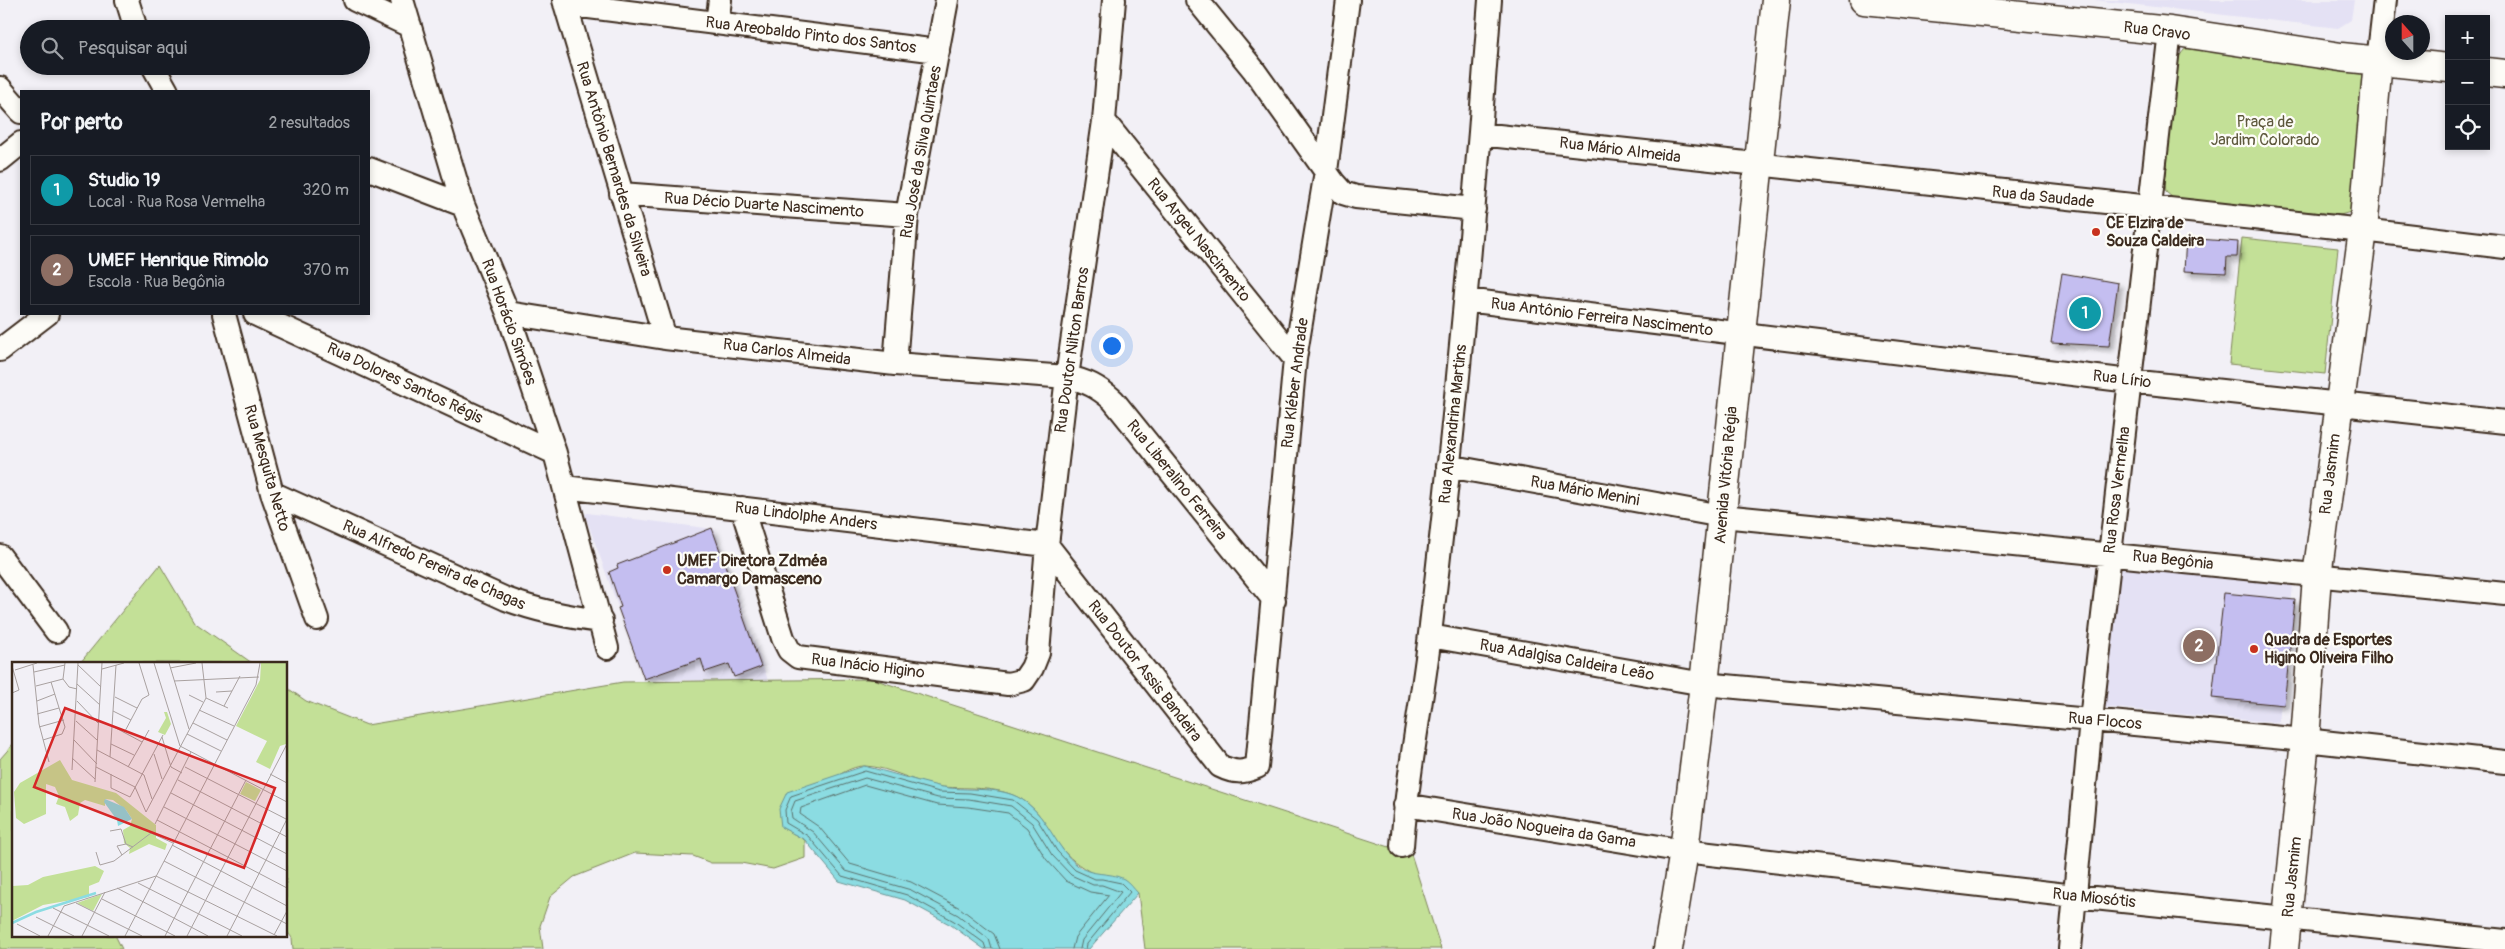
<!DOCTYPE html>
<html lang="pt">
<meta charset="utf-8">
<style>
:root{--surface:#171b24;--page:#242831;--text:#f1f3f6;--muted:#9ea1a6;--line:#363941;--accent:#2563eb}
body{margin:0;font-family:Pangolin,sans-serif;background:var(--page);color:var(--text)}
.controls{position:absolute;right:15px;top:15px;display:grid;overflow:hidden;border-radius:0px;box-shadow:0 2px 8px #0003}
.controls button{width:45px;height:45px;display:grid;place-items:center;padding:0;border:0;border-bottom:1px solid var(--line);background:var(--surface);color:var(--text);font:25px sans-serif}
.compass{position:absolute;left:2385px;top:15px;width:45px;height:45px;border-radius:50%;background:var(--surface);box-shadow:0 2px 8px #0003;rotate:339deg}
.you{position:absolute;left:1111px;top:345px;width:18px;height:18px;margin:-12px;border:4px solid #fff;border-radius:50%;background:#1a73e8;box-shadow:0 0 0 8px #1a73e833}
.badge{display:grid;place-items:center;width:32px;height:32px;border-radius:50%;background:var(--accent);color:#fff;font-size:16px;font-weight:700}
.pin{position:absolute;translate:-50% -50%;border:2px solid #fff;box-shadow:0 1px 5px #0006}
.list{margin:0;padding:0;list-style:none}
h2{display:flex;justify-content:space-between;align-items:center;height:65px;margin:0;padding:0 20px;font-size:21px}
h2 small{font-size:16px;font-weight:400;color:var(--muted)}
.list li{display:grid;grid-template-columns:32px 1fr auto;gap:15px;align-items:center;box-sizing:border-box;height:70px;margin:0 10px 10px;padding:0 10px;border:1px solid var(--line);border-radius:0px}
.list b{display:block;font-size:19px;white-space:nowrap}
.list p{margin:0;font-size:16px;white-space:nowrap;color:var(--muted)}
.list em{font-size:16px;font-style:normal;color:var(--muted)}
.icon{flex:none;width:28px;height:28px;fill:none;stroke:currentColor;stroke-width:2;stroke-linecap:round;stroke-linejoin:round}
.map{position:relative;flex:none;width:2505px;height:949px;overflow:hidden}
.search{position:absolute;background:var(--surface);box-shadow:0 2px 8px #0003;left:20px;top:20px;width:350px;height:55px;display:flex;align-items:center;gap:12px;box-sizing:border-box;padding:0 18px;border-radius:28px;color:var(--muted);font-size:19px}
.panel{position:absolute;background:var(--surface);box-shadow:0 2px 8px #0003;left:20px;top:90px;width:350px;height:225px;border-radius:0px}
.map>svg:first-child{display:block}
.built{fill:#e4e1f4}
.green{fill:#c3e097;stroke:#7f855a}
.water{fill:#8bdce2;stroke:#6b9594}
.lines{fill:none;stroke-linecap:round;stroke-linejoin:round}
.shore{stroke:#5b716c;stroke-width:1}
.building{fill:#c4bef0;stroke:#3b2a1e;filter:url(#shadow)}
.street-casing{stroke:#3b2a1e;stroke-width:26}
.secondary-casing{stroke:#3b2a1e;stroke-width:31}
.street{stroke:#fdfcf7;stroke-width:22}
.secondary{stroke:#fdfcf7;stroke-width:28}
.poi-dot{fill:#c8321e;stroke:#fdfcf7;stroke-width:2}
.labels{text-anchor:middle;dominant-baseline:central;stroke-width:4.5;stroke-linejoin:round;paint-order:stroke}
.street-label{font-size:16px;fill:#3b2a1e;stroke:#fdfcf7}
.park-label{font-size:16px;fill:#5d583c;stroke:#fdfcf7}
.poi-label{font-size:16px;font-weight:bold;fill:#3b2a1e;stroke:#fdfcf7;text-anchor:start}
.inset-river{fill:none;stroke:#8bdce2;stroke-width:2.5}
.inset-road{fill:none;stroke:#a9a1a0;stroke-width:1}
.view{fill:#d62828;fill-opacity:0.15;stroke:#d62828;stroke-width:2.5}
.inset-edge{fill:none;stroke:#3b2a1e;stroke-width:2.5}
</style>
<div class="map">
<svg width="2505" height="949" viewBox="0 0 2505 949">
<defs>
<filter id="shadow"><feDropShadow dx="4.5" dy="4.5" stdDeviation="2.5" flood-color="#0004"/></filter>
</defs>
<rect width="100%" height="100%" fill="#f2f0f6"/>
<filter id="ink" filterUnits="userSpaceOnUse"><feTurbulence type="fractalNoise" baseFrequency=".02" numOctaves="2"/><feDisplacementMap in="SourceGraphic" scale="10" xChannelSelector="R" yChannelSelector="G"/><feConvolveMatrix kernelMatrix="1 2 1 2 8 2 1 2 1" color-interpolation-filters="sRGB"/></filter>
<g filter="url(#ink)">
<path class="built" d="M2094,0h260l-3,20 -13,8z
M587,513l127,16 55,154 -125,-4 -59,-164z
M2118,568l175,17 -14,138 -175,-16z"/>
<path class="green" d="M2192,47l172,23 -13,142 -11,3 -167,-17 -7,-6 -1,-9 13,-125 6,-8z
M2242,238l96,10 -13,126 -96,-10z
M160,565l34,57 58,41h-172z
M873,679l538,175 30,95h-296l-7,-56c-27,-12 -56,-20 -75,-43 -14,-15 -19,-35 -36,-47 -23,-18 -58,-14 -85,-16 -26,-3 -51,-20 -77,-21 -27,-1 -65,43 -84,61l24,13v18l-32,11 -32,-6h-30l-18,-7 -58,-3 -61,24 -24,20 -10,29 3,23h-250l-1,-11 -6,-8v-243l20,14 61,24 256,-43z
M14,743v192h101l7,14h-122v-190z"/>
<path class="water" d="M864,766c25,6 49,14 74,20 29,7 64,-3 89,17 22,17 29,45 50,62 14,12 32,6 47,14 5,3 10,10 14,14l-49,56h-105l-33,-24 -46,-25 -66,-19 -34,-41 -24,-13 -2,-18 8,-17z"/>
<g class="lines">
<path class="shore" d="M986,949l-2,-6 -30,-22 -47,-26 -65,-19 -34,-40 -22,-13 -1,-13 6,-14 74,-25 74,21 31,1 43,7 24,19 20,32 18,19 20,9h7l19,4 9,9 -43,52 -1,5
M992,949l-3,-10 -31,-24 -47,-25 -65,-19 -33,-39 -21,-14 -1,-7 4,-10 70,-23 73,20 31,1 42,7 21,17 20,32 19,20 22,10h9l19,7 -39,48 -2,9
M1000,949l-6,-15 -34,-26 -49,-26 -61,-18 -31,-37 -19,-13 1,-6 64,-23 72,20 31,2 40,6 19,15 19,31 20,22 24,11 19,3 -34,42 -3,12"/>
</g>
<path class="building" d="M2186,238l52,4 -1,15h-10l-1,16 -42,-2z
M2062,273l56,10 -9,63 -58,-3z
M712,528l49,139 -27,10 -5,-13 -24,8 -4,-13 -57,20 -26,-71 3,-1 -12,-35 9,-4 -1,-3z
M2224,593l71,7 -11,105 -72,-7z"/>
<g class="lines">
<defs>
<path id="street" d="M127,0l9,29
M355,0l55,26
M402,0l61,205 45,108 47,140 52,195
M564,0l101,338
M1197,0l56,69 81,114 9,10 13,4 118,12
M565,4l373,47
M717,23l3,-23
M2378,61l7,-61
M153,66l14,25
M0,88l21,24
M1104,121l191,238
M1480,134l883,96 142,17
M0,160l21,-17
M369,169l94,36
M621,194l286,21
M1466,300l664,81 375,41
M508,313l157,25 230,26 172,13c20,4 31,10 46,23l161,200
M224,314l48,179 45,126
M255,314l300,139
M0,350l47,-36
M895,364l12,-149 40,-215
M1448,466l274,50 783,78
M564,487l483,58
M272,493l234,106c32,12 62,18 95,22
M742,508l41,130 6,12 9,7 210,27 16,-4 8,-12 6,-15 9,-108 20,-168 37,-256 10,-121
M1047,545l173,221c14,7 23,7 37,1l38,-408 31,-188 22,-171
M0,556l56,75
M1430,636l274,48 601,56 200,22
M1405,805l279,46 391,45 430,45
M1402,846c5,-72 20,-141 28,-212 25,-211 45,-422 60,-634
M2070,949l21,-229 79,-689"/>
<path id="secondary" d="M1864,0l306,31 171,26 108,11
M2486,72l19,2
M1668,949l16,-98 20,-167 72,-684
M2284,949l21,-209 12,-164 46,-346 15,-169"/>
</defs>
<use href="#street" class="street-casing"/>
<use href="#secondary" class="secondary-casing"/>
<use href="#street" class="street"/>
<use href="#secondary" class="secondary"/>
</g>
</g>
<g class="poi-dot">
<circle cx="2096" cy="232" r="5"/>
<circle cx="667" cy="570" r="5"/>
<circle cx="2254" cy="649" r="5"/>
</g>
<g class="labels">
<g class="street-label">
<text transform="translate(2157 31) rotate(7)">Rua Cravo</text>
<text transform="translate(811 35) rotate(7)">Rua Areobaldo Pinto dos Santos</text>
<text transform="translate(1620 150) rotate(7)">Rua Mário Almeida</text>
<text transform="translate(921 152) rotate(-80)">Rua José da Silva Quintaes</text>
<text transform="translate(614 169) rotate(73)">Rua Antônio Bernardes da Silveira</text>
<text transform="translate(2043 197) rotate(6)">Rua da Saudade</text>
<text transform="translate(764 205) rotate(4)">Rua Décio Duarte Nascimento</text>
<text transform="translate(1199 240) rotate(51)">Rua Argeu Nascimento</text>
<text transform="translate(1602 317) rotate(7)">Rua Antônio Ferreira Nascimento</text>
<text transform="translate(509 322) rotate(70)">Rua Horácio Simões</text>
<text transform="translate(1072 350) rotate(-82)">Rua Doutor Nilton Barros</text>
<text transform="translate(787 352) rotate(7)">Rua Carlos Almeida</text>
<text transform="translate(2122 379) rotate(7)">Rua Lírio</text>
<text transform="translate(405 383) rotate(25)">Rua Dolores Santos Régis</text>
<text transform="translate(1295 383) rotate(-83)">Rua Kléber Andrade</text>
<text transform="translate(1453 424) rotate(-84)">Rua Alexandrina Martins</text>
<text transform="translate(267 468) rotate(74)">Rua Mesquita Netto</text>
<text transform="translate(2330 474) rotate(-83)">Rua Jasmim</text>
<text transform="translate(1726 475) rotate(-85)">Avenida Vitória Régia</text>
<text transform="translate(1177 480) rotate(51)">Rua Liberalino Ferreira</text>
<text transform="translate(2117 490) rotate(-83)">Rua Rosa Vermelha</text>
<text transform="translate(1585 491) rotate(10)">Rua Mário Menini</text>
<text transform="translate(806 516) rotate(7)">Rua Lindolphe Anders</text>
<text transform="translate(2173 560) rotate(6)">Rua Begônia</text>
<text transform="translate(434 565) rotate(24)">Rua Alfredo Pereira de Chagas</text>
<text transform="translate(1567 660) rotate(10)">Rua Adalgisa Caldeira Leão</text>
<text transform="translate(868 666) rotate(7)">Rua Inácio Higino</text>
<text transform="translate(1145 671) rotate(52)">Rua Doutor Assis Bandeira</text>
<text transform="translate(2105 721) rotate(5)">Rua Flocos</text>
<text transform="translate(1544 828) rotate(9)">Rua João Nogueira da Gama</text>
<text transform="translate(2292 877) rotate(-84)">Rua Jasmim</text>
<text transform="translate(2094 898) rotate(6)">Rua Miosótis</text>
</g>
<g class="park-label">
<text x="2265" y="122">Praça de<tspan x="2265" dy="18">Jardim Colorado</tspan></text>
</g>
<g class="poi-label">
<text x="2106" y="223">CE Elzira de<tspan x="2106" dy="18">Souza Caldeira</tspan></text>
<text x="677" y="561">UMEF Diretora Zdméa<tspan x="677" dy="18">Camargo Damasceno</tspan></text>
<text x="2264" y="640">Quadra de Esportes<tspan x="2264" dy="18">Higino Oliveira Filho</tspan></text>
</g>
</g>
<g transform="translate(12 662)">
<rect width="275" height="275" fill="#f2f0f6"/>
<path d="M249,1h26l-1,81 -6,2 -10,23 -14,-7 11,-21 -31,-15 24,-46zM152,50h3l4,12 -6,11 -7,-3 8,-14zM48,98l12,20 44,13 40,32v13l11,6 -2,6 -16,-6 -20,10 1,-6 -6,-5 -1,-13 7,-4 2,-7 -6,-9 -13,-10 -8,-1v7l-20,-6 -5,3 -2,12 -8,6 -5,-14 -9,-3 3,-8 -4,-9 -9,-3v30l-22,10 -8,-6 -2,-26 6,-9zM234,120l15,8 -6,11 -15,-7zM83,204l9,5 -5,11 -10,4v11l-46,8 -31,16v-35l16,-1 15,-8zM90,232l-9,17 -16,-8z" fill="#c3e097"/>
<path d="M93,137l19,8 8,12 -14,7 -1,-6 -13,-18z" fill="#8bdce2"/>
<path class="inset-river" d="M0,261l24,-11 60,-19"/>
<path class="inset-road" d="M142,1l26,83 107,56M157,1l20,66M190,1l4,35M21,3l6,59 10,38M66,3l23,22M0,4l7,24 -7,3M158,6l26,-5M90,7l22,-6M3,8l22,-7M22,10l31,-7M51,17l6,8 8,2M162,19l85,-4M65,22l23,21M24,24l27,-7 2,-16M204,30l16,-1M177,33l14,7M103,35l22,11M194,36l22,10M25,39l18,-7M65,39l21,22M212,44l16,-30M187,48l35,16M101,49l18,9M25,52l22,-6M64,59l21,19M181,61l34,17M100,64l30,16M27,65l25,-7M112,71l18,-34 7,-4 -10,-32M175,72l34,17M150,75l9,30 11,6M31,78l19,-6 3,-7 -14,-45M62,78l23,24M99,82l23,11M85,88l47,25 8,24M142,92l8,25M98,95l6,-92M60,96l23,21M84,105l39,20M116,105l21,-37M173,105l101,52M60,108l6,-107M99,112v14l19,9 33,-62M258,112l17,9M166,118l109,57M83,120l7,-119M123,125l11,25 60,-114M159,131l116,61M152,145l123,64M145,158l130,68M143,162l36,-72M98,169l11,-2 5,15M160,183l115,61M84,190l4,13 14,-4 37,-28 22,10M110,193l-5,-9 9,-2 7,3M152,199l123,63M144,214l121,60M126,221l104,53M105,226l91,48M90,237l73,37M64,241l66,33M41,246l56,28M24,255l38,19M5,262l23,12M262,273l13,-24M36,274l16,-30 92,-30M70,274l23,-44M113,274l131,-251 4,-22M153,274l81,-156M175,274l100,-192M215,274l60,-117"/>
<path class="view" d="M53,46l210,80 -31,80 -210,-81z"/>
<rect width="275" height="275" class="inset-edge"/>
</g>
</svg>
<div class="controls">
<button>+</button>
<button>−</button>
<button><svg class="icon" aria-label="locate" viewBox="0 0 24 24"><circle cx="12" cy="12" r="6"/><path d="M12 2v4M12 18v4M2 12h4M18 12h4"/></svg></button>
</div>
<svg class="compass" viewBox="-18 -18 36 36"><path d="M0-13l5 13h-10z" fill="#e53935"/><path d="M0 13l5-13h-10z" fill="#9ea1a6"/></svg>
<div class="you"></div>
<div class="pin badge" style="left:2085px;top:313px;background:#0f9aa8">1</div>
<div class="pin badge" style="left:2199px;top:646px;background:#8d6e63">2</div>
<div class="search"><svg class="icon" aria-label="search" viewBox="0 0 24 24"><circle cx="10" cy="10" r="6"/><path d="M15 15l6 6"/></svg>Pesquisar aqui</div>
<section class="panel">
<h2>Por perto<small>2 resultados</small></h2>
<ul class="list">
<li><span class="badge" style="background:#0f9aa8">1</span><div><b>Studio 19</b><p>Local · Rua Rosa Vermelha</p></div><em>320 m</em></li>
<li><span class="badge" style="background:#8d6e63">2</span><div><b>UMEF Henrique Rimolo</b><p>Escola · Rua Begônia</p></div><em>370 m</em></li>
</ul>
</section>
</div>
